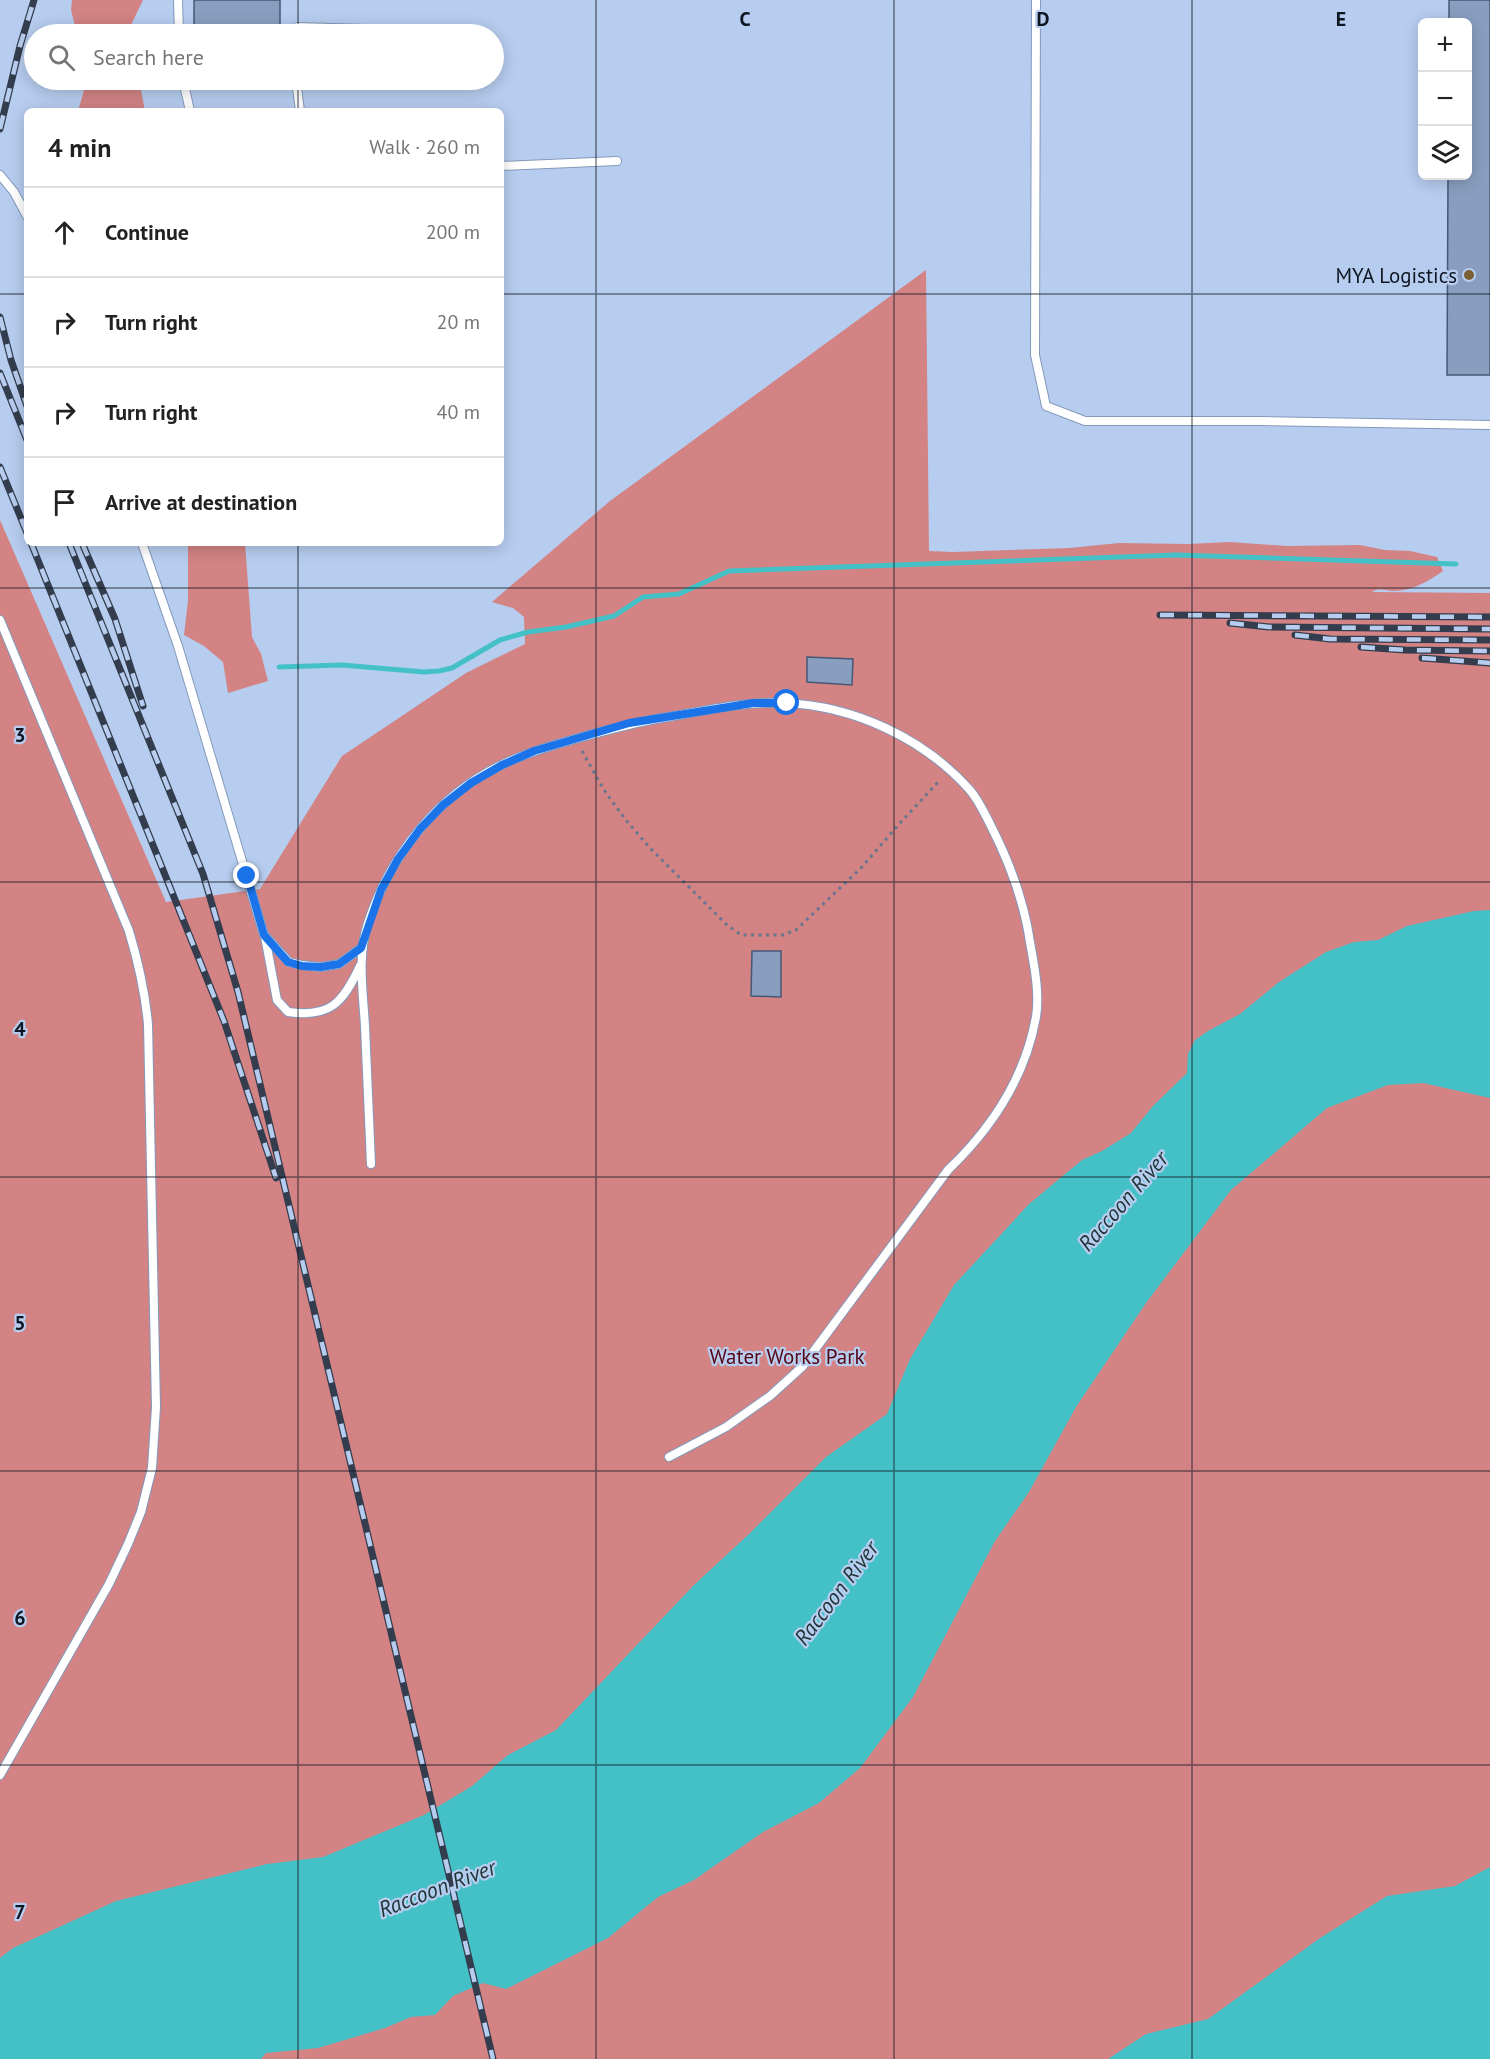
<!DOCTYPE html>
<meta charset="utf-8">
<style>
:root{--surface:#fff;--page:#f2f2f2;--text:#222;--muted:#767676;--line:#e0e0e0}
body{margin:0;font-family:"PT Sans",sans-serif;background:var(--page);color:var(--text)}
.controls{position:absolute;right:18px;top:18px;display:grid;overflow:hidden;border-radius:9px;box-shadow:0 3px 15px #0003}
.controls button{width:54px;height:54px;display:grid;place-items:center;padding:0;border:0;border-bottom:2px solid var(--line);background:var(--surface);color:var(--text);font:30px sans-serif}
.stop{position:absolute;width:18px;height:18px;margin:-14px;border:4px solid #1a73e8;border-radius:50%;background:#fff}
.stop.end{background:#1a73e8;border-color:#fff;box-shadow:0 2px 6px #0008}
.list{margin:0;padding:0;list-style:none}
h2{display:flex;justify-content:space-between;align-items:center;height:78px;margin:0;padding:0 24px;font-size:26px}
h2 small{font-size:20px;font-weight:400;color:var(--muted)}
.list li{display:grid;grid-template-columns:39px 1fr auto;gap:18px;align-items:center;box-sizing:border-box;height:90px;padding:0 24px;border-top:2px solid var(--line)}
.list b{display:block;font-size:22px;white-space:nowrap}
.list em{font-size:20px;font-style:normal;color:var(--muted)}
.icon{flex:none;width:33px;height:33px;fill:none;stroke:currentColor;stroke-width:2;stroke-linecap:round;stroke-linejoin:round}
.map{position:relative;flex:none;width:1490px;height:2059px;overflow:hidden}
.search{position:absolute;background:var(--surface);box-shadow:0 3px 15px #0003;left:24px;top:24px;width:480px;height:66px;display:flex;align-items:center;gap:15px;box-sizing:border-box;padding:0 21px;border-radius:33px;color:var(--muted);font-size:22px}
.panel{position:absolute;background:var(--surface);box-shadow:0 3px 15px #0003;left:24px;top:108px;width:480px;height:438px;border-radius:9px}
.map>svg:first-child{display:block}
.green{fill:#d38384}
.water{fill:#44c1c6}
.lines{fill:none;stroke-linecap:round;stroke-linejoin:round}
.stream{stroke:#44c1c6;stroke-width:5}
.building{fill:#899ebf;stroke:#455875;stroke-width:1.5}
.service-casing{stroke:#8499ba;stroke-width:10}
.path{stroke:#68768e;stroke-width:3;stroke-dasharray:3 4.5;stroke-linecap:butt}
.service{stroke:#fff;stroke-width:8}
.rail-casing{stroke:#333d4e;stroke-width:7}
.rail{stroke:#b7cdef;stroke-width:4.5;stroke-dasharray:14;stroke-linecap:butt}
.route{stroke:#1a73e8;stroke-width:8}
.grid{fill:none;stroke:#0f1622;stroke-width:1.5;stroke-opacity:0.55}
.poi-dot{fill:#7a5f31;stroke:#b7cdef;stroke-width:2}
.labels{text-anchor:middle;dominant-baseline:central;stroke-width:4.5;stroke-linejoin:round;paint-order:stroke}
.poi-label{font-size:21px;fill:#0f1622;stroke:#b7cdef;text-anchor:end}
.park-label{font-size:21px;fill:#560514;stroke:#b7cdef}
.water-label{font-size:22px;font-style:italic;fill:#1f3435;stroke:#b7cdef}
.grid-label{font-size:20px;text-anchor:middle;font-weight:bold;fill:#0f1622;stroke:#b7cdef;stroke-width:4.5;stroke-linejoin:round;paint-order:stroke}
</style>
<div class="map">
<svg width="1490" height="2059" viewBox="0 0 1490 2059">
<rect width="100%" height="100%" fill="#b7cdef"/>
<path class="green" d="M72,0h71l-12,25 1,9h-55l-6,-24z
M87,80h52l6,31h-67z
M926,270l3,281 24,1 116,-4 50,-5 69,1 42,-2 57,4 73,-1 25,5 25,1 27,6 6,14c-14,10 -31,20 -49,20 -9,0 -15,-4 -22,1l118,1v1466h-1490v-1539l166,382 94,-13 82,-133 124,-83 59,-29 -1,-27 -11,-9 -21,-6 118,-101z
M188,543h57l7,94 9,17 7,27 -40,12 -5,-31 -19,-16 -20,-11 4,-34z"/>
<path class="water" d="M1490,910v188l-67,-15 -35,2 -61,23 -96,82 -85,113 -70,104 -47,85 -34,49 -82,156 -53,71 -41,35 -56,29 -69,48 -36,17 -50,41 -102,51 -23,-6 -30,13 -18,19 -24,2 -26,11 -67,20 -52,5 -5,6h-261v-101l13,-10 103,-47 151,-37 56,-7 101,-42 48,-29 36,-31 48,-25 138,-145 55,-51 77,-77 61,-43 23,-55 44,-74 75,-81 53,-44 20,-9 29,-18 22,-27 34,-33 1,-19 7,-14 13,-9 32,-17 39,-32 47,-30 28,-10 24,-2 29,-14 67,-15z
M1490,1867v192h-382l38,-25 62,-15 112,-81 67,-42 68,-10z"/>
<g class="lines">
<path class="stream" d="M279,667l63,-2 82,7 15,-1 13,-3 48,-28 28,-8 38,-5 48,-11 29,-19 36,-3 50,-23 447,-16 280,9"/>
</g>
<path class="building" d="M194,0h86v34h-86z
M1449,0h41v375h-43l1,-199h19v-154h-18z
M807,657l46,2 -1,26 -45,-3z
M752,951h29v46l-30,-1z"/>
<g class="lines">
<defs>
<path id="service" d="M178,0l1,34
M1036,0l-1,355 11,51 39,15h177l228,4
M297,34v-7l70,2
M183,80l7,31
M296,80l4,31
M501,166l116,-5
M0,175l14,17 13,24
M142,543l36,103 86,289 25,27 12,3 20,2 18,-3 22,-16
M0,620l129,311c9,30 16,61 19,93l8,383 -4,61 -11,44 -13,32 -19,40 -109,191
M265,937l12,63 11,12c42,6 55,-9 72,-46
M371,1164c-2,-46 -4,-92 -6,-138 -2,-34 -8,-70 3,-103 22,-68 70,-128 135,-159 23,-11 47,-18 72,-25 29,-8 57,-16 87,-21 41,-7 82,-17 123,-15 69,3 138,35 184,86 9,10 15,23 21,35 19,37 34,77 40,118 4,23 10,51 6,75 -11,61 -44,111 -88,153l-146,197 -32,29 -44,31 -57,30"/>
</defs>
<use href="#service" class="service-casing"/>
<path class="path" d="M582,751l22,39 21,29 25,29 76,76 15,11h42l13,-5 65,-62 39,-45 40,-43"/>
<use href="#service" class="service"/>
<defs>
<path id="rail" d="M0,129l20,-83 14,-46
M0,317l11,43 16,46
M0,373l27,67
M0,467l27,66
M31,543l193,478 52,157
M69,543l134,331 35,118 255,1067
M82,543l33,76 28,87
M1160,615l330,2
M1230,623l39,4 221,2
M1295,635l35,4 160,1
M1361,647l44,3 85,1
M1422,658l68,5"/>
</defs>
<use href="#rail" class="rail-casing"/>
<use href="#rail" class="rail"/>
</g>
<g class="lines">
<path class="route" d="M247,876l17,59 24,27 14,4 19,1 18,-3 22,-16 20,-58 17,-31 22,-30 23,-24 28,-22 31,-18 32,-14 95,-28 124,-20h34"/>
</g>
<path class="grid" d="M298,0v34M596,0v2059M894,0v2059M1192,0v2059M298,80v31M0,294h27M501,294h989M298,543v1516M0,588h1490M0,882h1490M0,1177h1490M0,1471h1490M0,1765h1490"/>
<circle class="poi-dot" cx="1469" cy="275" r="6"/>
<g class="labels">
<g class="poi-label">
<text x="1457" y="275">MYA Logistics</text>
</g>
<g class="park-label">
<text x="787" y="1356">Water Works Park</text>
</g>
<g class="water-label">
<text transform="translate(1123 1201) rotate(-49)">Raccoon River</text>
<text transform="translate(836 1593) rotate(-53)">Raccoon River</text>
<text transform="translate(437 1888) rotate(-21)">Raccoon River</text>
</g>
</g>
<g class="grid-label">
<text x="745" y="26">C</text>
<text x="1043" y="26">D</text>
<text x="1341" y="26">E</text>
<text x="20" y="742">3</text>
<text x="20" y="1036">4</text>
<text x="20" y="1330">5</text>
<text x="20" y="1625">6</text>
<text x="20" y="1919">7</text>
</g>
</svg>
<div class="controls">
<button>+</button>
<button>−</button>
<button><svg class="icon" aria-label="layers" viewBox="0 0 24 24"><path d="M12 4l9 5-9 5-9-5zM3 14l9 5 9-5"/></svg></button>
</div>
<div class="stop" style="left:787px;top:703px"></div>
<div class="stop end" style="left:247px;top:876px"></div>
<div class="search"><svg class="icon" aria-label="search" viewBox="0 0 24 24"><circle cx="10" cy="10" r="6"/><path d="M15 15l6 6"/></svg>Search here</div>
<section class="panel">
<h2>4 min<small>Walk · 260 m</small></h2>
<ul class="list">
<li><svg class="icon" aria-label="ahead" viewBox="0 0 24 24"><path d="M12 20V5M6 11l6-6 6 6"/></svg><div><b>Continue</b></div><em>200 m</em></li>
<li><svg class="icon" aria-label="right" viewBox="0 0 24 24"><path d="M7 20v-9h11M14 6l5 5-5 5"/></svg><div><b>Turn right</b></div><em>20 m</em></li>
<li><svg class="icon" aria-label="right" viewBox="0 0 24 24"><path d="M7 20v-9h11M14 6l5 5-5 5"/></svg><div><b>Turn right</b></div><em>40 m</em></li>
<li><svg class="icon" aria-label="arrive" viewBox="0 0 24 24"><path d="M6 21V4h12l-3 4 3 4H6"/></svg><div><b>Arrive at destination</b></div></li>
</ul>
</section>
</div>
